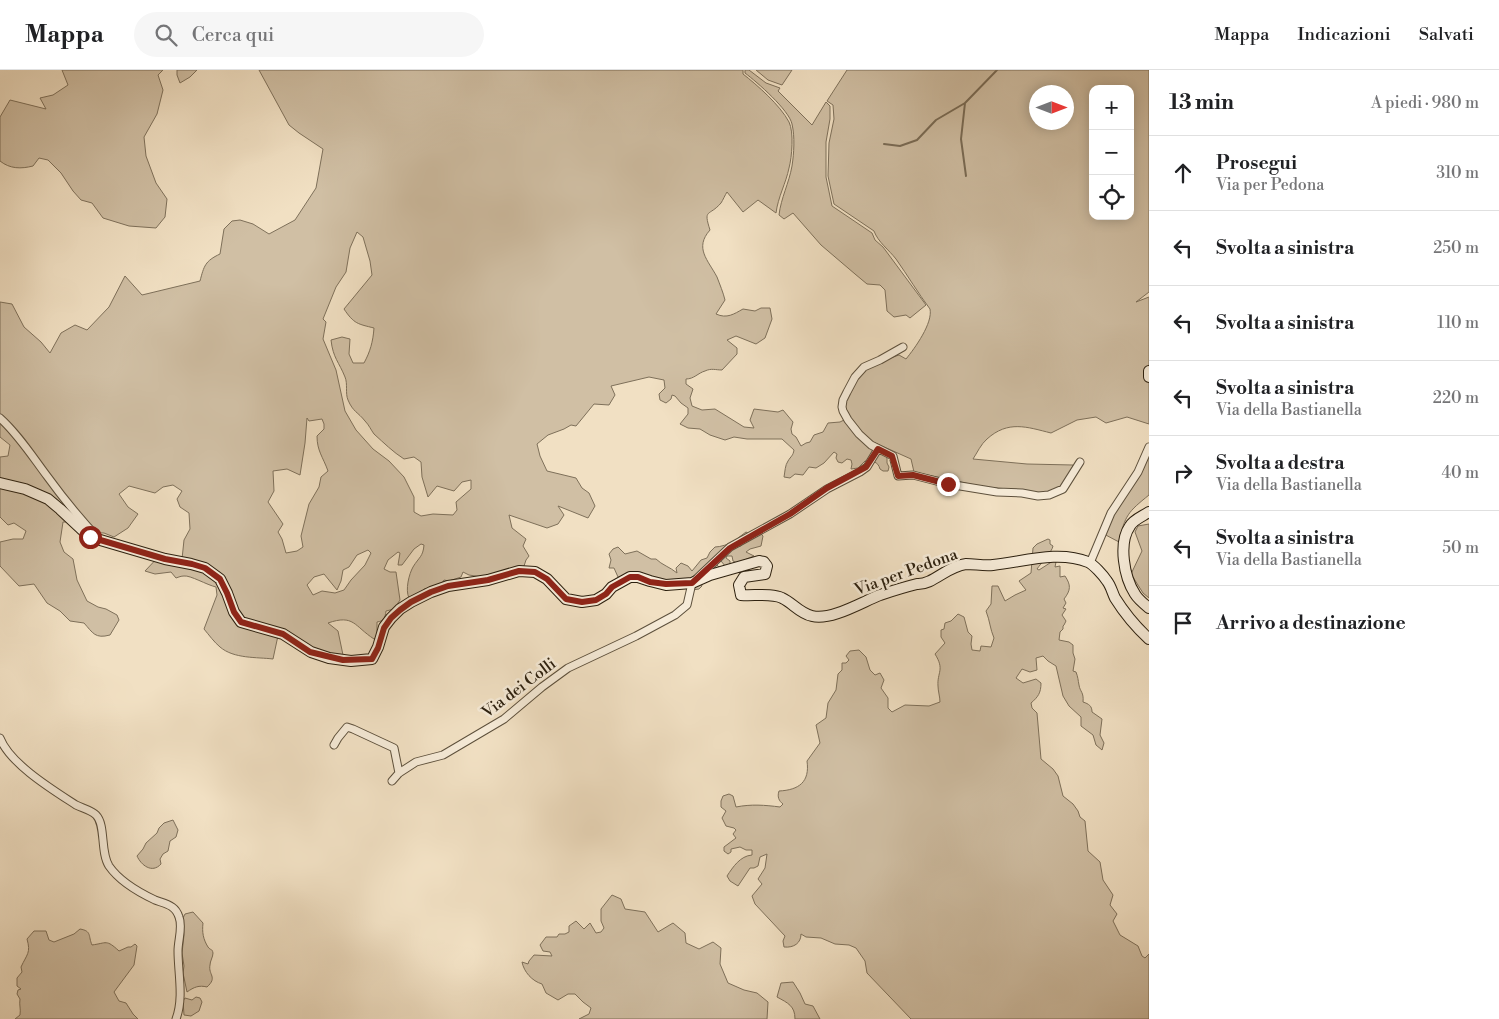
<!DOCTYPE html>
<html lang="it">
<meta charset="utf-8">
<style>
:root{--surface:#fff;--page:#f6f6f6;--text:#202124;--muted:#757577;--line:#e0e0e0}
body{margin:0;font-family:"Libre Bodoni",serif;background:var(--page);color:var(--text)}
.controls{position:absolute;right:15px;top:15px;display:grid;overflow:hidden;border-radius:10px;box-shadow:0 2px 12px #0003}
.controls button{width:45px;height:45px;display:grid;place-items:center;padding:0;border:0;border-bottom:1px solid var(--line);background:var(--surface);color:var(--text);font:25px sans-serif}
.compass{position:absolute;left:1029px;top:15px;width:45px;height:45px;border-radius:50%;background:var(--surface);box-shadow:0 2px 12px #0003;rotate:90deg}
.stop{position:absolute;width:15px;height:15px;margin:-11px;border:4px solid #8f2418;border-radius:50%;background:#fff}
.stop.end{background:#8f2418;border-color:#fff;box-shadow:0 1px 5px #0008}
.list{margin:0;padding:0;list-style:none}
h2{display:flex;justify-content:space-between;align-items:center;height:65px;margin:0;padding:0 20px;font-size:21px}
h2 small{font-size:16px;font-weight:400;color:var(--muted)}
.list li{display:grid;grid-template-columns:32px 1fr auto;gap:15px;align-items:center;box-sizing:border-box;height:75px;padding:0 20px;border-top:1px solid var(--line)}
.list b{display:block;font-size:19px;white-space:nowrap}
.list p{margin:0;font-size:16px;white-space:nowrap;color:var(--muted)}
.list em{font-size:16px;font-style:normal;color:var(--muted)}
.icon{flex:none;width:28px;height:28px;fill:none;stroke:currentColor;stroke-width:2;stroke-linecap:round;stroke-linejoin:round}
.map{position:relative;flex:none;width:1149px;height:949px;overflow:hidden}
header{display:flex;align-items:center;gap:30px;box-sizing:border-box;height:70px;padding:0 25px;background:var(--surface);border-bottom:1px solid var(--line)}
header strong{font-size:24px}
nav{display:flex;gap:28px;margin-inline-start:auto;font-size:18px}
.search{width:350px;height:45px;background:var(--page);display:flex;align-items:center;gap:12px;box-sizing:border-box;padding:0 18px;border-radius:28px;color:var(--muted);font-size:19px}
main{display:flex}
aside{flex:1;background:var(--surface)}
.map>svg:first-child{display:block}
.green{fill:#d0bfa4;stroke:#7e705a;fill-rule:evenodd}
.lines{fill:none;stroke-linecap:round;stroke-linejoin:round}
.stream{stroke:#7a6c56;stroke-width:2}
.street-casing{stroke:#5d503c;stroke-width:9}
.secondary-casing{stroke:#2c200f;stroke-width:12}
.street{stroke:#f6ebd8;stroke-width:7}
.secondary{stroke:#f6ebd8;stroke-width:10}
.route{stroke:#8f2418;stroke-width:6}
.labels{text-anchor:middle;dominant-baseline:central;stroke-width:5;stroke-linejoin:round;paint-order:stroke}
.street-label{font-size:16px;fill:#2c200f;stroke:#f6ebd8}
</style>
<header>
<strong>Mappa</strong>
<div class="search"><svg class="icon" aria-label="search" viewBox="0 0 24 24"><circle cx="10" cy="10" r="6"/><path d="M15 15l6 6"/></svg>Cerca qui</div>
<nav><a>Mappa</a><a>Indicazioni</a><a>Salvati</a></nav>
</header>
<main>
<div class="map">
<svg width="1149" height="949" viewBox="0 0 1149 949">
<rect width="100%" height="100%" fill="#f1e0c3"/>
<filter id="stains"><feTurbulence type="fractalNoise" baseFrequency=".004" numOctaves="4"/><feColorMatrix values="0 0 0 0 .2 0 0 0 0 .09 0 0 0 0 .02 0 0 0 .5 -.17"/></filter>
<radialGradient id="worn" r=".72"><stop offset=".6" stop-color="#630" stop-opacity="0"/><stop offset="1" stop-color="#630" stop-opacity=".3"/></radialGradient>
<path class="green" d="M62,0h101l-5,5 5,15 -6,24 -13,23 2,19 10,27 11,16 -2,18 -9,11 -27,-2 -26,-8 -11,-15 -11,-3 -8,-9 -12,-18 -13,-13 -9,-2 -6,8c-12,3 -23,3 -33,-5v-44l10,-17 36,9 -6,-11 13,-3 15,-10z
M177,0h20l-7,7 -10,6 -3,-8z
M259,0h484v4c14,11 37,31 46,48 5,10 3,35 0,46 -3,15 -11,29 -13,45l-18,-13 -15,12 -16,-20c-2,3 -4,8 -6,11 -12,14 -18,5 -11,27 -16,18 -2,30 7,47 3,8 6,15 8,23l-9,14c11,5 18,0 27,-5l12,2 6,-3h9l2,11 -7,19 -9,6 -20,-8 -9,4 10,8v6l-15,16c-6,0 -11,-2 -17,1 -7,2 -11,8 -19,8v5l7,5 -3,9 2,8 10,4 13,-1 29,18 10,1 -4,-8 4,-11 24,3 5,-2 10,12 -2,7 1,5 4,3 5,9 5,-3 4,-1 4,-7 9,-3 5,-9 12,-1 4,-2 14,17 29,19v7l2,4 -1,4h-5l-3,-2c-2,-8 -8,-8 -15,-8l-7,7 -7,1 1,-5 -1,-4 -4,-1 -5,4 -4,-1 -2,-4 1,-4 -3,-2 -10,11 -8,5 -7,-1 -6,8 -8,-1 -5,4 -6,-1c1,-5 1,-12 4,-16 3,-5 5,-5 6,-11l-12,-11h-35l-13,-2 -9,3 -15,-5 -10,-6 -12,-1 -8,-4 8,-10v-6l-7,-5 -6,-7 -3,-1 -1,4 -5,4 -6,-3 -1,-6 6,-6 -1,-8 -15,-3 -38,9 4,9 -6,10 -15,-1 -18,22 -5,-1 -7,4 -16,6 -11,9 3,12 7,15 29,7 6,10 7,5 6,13 -7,12 -30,-12 6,9 -6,9 -11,4 -38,-13 3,13 14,11 -3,7 6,10 -3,4 -2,6 -36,12 -19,-3 -6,-3 -2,5 -12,4 -5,-1 -3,4c-6,0 -10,4 -17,5l-1,3 -14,6c-4,-8 0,-24 4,-31 6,-10 10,-10 11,-22l-3,-1 -7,5 -12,16h-4l2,-12 -2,-1 -10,8 -4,9 6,3h6l4,28 -6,9 -8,2c-1,7 -2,10 -9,11v14l-3,3c-20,-13 -20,-25 -46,-16l10,8 5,24 -21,-2 -43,-22 -6,28c-16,-2 -39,0 -53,-12 -6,-5 -11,-12 -16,-18l13,-34 -1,-8c-9,-2 -26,-12 -32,-11 -3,0 -5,1 -8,2l-5,-6 -16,2 -10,-3 17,-18 20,6 2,-19 6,-11 -1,-16 -9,-6 -3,-8 5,-8 -9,-6 -10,2 -8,6 -26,-7 -10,8 9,13 10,7 -10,14 -14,9 -10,-4 -24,-1 -14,-10h-3l-3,20 4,10 9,7 4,21 10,21 11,6 8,2 11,6 2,5 -9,15c-15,4 -17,-2 -26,-12l-14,-2 -10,-10 -13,-8 -13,-19 -15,2 -19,-20v-24l13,-3h10l3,-8 -12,-8 -6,2 -8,-8v-60l8,-1 2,-11 -10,-8v-135l12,2 12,23 17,15 9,11 11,-20 14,-8 12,5 22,-23 16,-31 17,19 58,-14c4,-15 5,-20 20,-27l4,-25 8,-8 8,-1 13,4 16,10 26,-14 21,-32 7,-39 -24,-16 -10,-8zM357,162l6,5 7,24 2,14 -28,34c10,15 14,15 30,19 -1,14 -4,24 -10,35h-11l-4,-9 1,-15 -8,-2 -11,3c2,18 8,22 14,37 3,7 0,16 3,23 5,12 10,12 17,21 4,4 6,9 9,13 10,9 19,18 30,25l10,-2 7,5 1,15 6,20 9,-11 17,5 8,-9 9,-2v9l-15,13 1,8 -4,5 -20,-1 -12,2 -7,-4v-15l-10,-20 -15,-16 -16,-12 -17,-19 -11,-19 -9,-41 -13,-31 3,-17 -3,-3 13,-32 10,-15 4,-24zM307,348l2,3 13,-2 2,5v5l-7,7c0,15 6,21 11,35l-7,6 -2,10 -10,17 -8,32 2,11 -6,4 -11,2 -4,-14 -4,-7 5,-8 -15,-22 6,-11 -1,-20 14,-2 13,6 5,-32zM368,480l3,3 -6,12 -14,15 -7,10 -9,3 -13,-2 -9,4 -6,-10 7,-8 10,-3 13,16 4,-9 2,-11 6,-3 8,-12z
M745,0h4l17,13 14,5 -2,3 34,34 14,-23 4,4v13l-4,23v35l6,29 40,27 3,7 8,7 43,58 -16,13 -4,-3 -12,2 -7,-6 -2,-21 -5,-5 -13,-1 -12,-10 -34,-29 -28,-32 -9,6 -5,-4c2,-17 10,-32 13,-49 2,-13 3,-29 0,-42 -3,-14 -35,-42 -47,-51z
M756,0h36l-10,15 -14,-5z
M847,0h302v222l-13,10 13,-5v72l-4,3 4,10v42l-22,-7 -21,6 -10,-6 -19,3 -26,13c-24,-6 -43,-13 -64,6 -6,5 -10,14 -14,20l54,5 46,1 -2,6 -10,17 -11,4 -11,2 -17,-4 -38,-3 -70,-15 -3,-13 -38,-17 -11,-8 -17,-22v-13l16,-25 7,-8 31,-11 7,4c9,-11 27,-36 24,-50 -12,-16 -22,-33 -34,-50 -7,-9 -18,-17 -22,-28l-40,-27 -6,-28 1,-33 5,-24 -1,-14 -6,-4zM1093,19h37v127h-37zM1036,22h30v30h-30z
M1149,377v48c-21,17 -24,20 -30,47l-17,-9z
M1149,454v74l-6,-5 -12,-19 11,-23 -7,-19 3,-6z
M746,462l6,3 9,-1 2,2 -2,10 -11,3 -4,3 8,4 -17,7 -4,-2 -1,-5h-5l-1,2 4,3v5l-4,1 -5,-6 -5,3 5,5 -21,10 2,7 -3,3 -7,1 -16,-9 -58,-4 -4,-9h-5l2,-8 -2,-6 4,-5 5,-2 7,7 12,-3 14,8h5c6,6 14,8 21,14l-1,-5 5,-5 7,3 4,5 9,-11 6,-2 3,-6 5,-5c6,0 13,-3 19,-5l4,4h3l1,-3 -4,-5z
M1048,469l2,1v4l3,2c-1,6 -12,17 -16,23l2,1 14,-9 3,1 -1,5 5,-1v11l5,-1c6,9 6,14 -1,23l2,4 -3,5 3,1 -4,6 4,6 -2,4 -1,1v3l-3,3 -1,8 10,2 4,3v8l2,6 -2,12 3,1c2,5 2,8 3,13 1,7 5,7 4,17 6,2 9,4 9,10l10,7 -2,16 4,8 -2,7 -6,-5 -3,-10 -12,-9v-9l-12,-11 -6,-10 -7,-30 -8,-5 -5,-5 -7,2 1,12 -7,2 -8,-3 -6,9 7,5 13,-4 5,4c0,10 -3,14 -10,20l1,5 5,5 4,46 12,10 5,7 5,20 10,8 5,7 2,6 5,4 3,30 12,11 3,18 10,15 -3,10 7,9 -4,7 7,14 18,11 4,10 3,2 4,-4v65h-238l-44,-46 -2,-12 -9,-13 -7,-3 -14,-1 -14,-6 -15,-1 -5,-3c0,9 -7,14 -17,13l-1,-6 2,-5 -30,-32 -3,-8 10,-12 -4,-5 7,-11 2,-14 -7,3 -2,9 -4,2h-4l-12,18 -8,-5 -3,-5c6,-9 13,-20 25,-21v-5h-6l-6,-3 -9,2v3l-3,2 -4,-3v-4l12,-9 -3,-4 3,-4 -2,-2 -8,-2 -4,-8 4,-7 -5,-4v-6l2,-5 6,-2 4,2 3,11c15,-3 29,-2 44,0l3,-3c-4,-3 -6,-7 -4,-13 20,-1 31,-9 28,-30l13,-18 -4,-18 10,-7 2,-15 8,-13 2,-16 4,-4v-7h4l3,-3 -3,-4 4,-5 9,-1 7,7 4,13 5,5 5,-2 4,7 -3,8 7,10v10l4,4 13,-7 24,1 11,-4c0,-5 -2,-11 -2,-16 -1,-14 7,-16 -3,-32l10,-11 -4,-6v-7l3,-1 1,-6 6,-2 7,-7 6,3 4,15 4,4 -1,8 1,6 8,1 1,-5 10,1 3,-9c-4,-9 -4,-17 -8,-27l5,-7 1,-18h6l7,15 10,-6 11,-5 -7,-9 12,-8 2,-25 4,-4z
M173,750l5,10 -2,7 -6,4 -2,10 -5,3 -3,5 1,5c-9,10 -20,1 -24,-8l6,-7 3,-6 11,-10 2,-5 5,-5z
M612,825l9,4 4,10 20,3 13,20 15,-9 12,10 1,10 13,6 14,-7 8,6 -1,16 8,19 16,7 13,3 11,9 -1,17h-188l10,-5 2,-6 -8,-6 -8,-8h-7l-10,6 -12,-7 -4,-9c-10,-3 -18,-12 -20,-22l6,2 1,-3 5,-6 18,1 -2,-4 -7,-1 -3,-6 6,-8h11l2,-3h6l4,-2v-6l7,-5 8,8 6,-6 6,10 5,-1 3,-4 -3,-7v-12z
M193,842l10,11c-1,9 0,16 5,24 3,4 4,1 5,6 0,4 -3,8 -3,12 -2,10 8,12 -3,22 -8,-2 -13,0 -20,5l-4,-19 1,-7 -2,-13 2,-18 -1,-17 2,-4z
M80,859c12,2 8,7 12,16 15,-2 14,-6 27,6l9,-4h3l4,-3 2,2 -3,19 -20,27 5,9 7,2 7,11 5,5h-123l5,-4c1,-6 -1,-10 0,-16l-3,-5 1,-4 3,-1 -4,-3v-8l5,-6 -1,-5c6,-13 10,-14 6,-28l7,-8h12l3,9 5,2 20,-8z
M793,912l7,11 5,11 8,2 7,13h-25c0,-13 -7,-16 -18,-22l4,-14z
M196,927l4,1 2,4 -3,9 -8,5 -7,-1 -1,-14 2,-3 7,2z"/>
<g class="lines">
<path class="stream" d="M884,74l16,2 17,-6 19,-20 29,-17
M966,106l-5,-37 4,-36 32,-33"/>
<defs>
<path id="street" d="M903,277l-23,13 -16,7 -9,10 -8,15 -4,8 -1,7 1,4 5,9 11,14 12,11 22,11 5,20 15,-1 35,9 49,8 25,1 16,3 11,-1 14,-6 17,-27
M0,348c18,16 32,38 47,58 16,22 33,43 52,63
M1090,493l21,-50 27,-41 11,-25
M0,668c10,26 53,52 76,67 6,3 15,5 20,10 10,10 4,37 13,51 11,16 29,26 46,34 5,2 13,4 17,7 3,2 6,7 7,10 4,10 -1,23 -1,34 0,22 6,47 -2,68
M334,675l4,-7 9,-11 6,2 41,19 5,25
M392,711l7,-8 17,-11 27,-7 61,-36 38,-32 26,-19 68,-32 39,-21 12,-10 5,-22 38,-36 60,-33 37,-25 33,-17 7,-5 11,-18"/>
<path id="secondary" d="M1149,301v6
M0,413l25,6 23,10 12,10 30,28 75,22 26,5 14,4 15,11 7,14 7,19 7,10 42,12 28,18 18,6 22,3 21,-2 6,-12 6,-20 7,-9 9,-9 11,-7 20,-10 17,-6 40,-6 31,-9 16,1 12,7 19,20 16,3 14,-2 10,-6 6,-7 18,-10h8l12,4 16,4 26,-2 18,-8 49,-14 5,1 3,4 -2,8 -21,3 -5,8 2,10c12,1 31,-2 41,3 11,5 17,15 30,18 19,5 50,-14 68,-21 12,-4 25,-8 37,-11 16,1 30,-18 49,-20 9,0 18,2 27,1 30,-3 65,-15 95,-3 6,3 15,13 19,19 4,5 5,11 8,17 10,16 21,29 34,41
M1149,442c-6,4 -16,8 -19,14 -12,17 -6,51 5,68 3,5 9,10 14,14"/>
</defs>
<use href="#street" class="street-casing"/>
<use href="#secondary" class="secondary-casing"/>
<use href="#street" class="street"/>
<use href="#secondary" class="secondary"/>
</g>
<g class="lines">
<path class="route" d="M90,467l75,22 27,5 13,4 15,11 7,14 7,19 7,10 42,12 27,18 33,8 29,-1 6,-11 6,-20 7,-10 9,-8 11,-8 20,-10 17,-6 40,-6 31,-9 16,1 12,7 19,20 16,3 14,-2 10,-6 6,-7 18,-10h8l12,5 16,2 26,-1 38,-35 60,-34 37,-26 39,-21 12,-18 14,7 6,20 15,-1 35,9"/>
</g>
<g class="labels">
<g class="street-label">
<text transform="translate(906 502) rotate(-20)">Via per Pedona</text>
<text transform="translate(519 618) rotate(-37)">Via dei Colli</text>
</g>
</g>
<rect width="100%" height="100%" filter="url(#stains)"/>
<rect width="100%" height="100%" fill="url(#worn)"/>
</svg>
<div class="controls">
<button>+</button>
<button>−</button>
<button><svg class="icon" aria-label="locate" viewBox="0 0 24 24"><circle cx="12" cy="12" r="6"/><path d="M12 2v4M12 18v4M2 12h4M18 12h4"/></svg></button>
</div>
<svg class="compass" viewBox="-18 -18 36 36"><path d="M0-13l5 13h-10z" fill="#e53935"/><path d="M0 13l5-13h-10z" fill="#757577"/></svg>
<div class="stop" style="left:90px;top:467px"></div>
<div class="stop end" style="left:948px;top:414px"></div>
</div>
<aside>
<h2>13 min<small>A piedi · 980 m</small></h2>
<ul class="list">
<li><svg class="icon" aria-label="ahead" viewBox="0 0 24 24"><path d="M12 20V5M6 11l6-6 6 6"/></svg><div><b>Prosegui</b><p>Via per Pedona</p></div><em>310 m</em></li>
<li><svg class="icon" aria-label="left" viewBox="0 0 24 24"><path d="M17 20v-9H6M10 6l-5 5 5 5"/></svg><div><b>Svolta a sinistra</b></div><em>250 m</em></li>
<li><svg class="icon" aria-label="left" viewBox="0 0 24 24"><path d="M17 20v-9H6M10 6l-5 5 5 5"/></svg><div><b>Svolta a sinistra</b></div><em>110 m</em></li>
<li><svg class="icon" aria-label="left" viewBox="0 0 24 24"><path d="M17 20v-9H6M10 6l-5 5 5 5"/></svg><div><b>Svolta a sinistra</b><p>Via della Bastianella</p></div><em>220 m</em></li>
<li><svg class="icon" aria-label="right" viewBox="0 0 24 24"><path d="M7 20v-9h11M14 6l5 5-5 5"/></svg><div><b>Svolta a destra</b><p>Via della Bastianella</p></div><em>40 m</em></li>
<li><svg class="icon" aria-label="left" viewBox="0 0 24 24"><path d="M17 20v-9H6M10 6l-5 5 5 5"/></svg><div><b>Svolta a sinistra</b><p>Via della Bastianella</p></div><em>50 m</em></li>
<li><svg class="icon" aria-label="arrive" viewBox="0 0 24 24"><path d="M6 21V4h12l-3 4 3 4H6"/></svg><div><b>Arrivo a destinazione</b></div></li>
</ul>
</aside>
</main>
